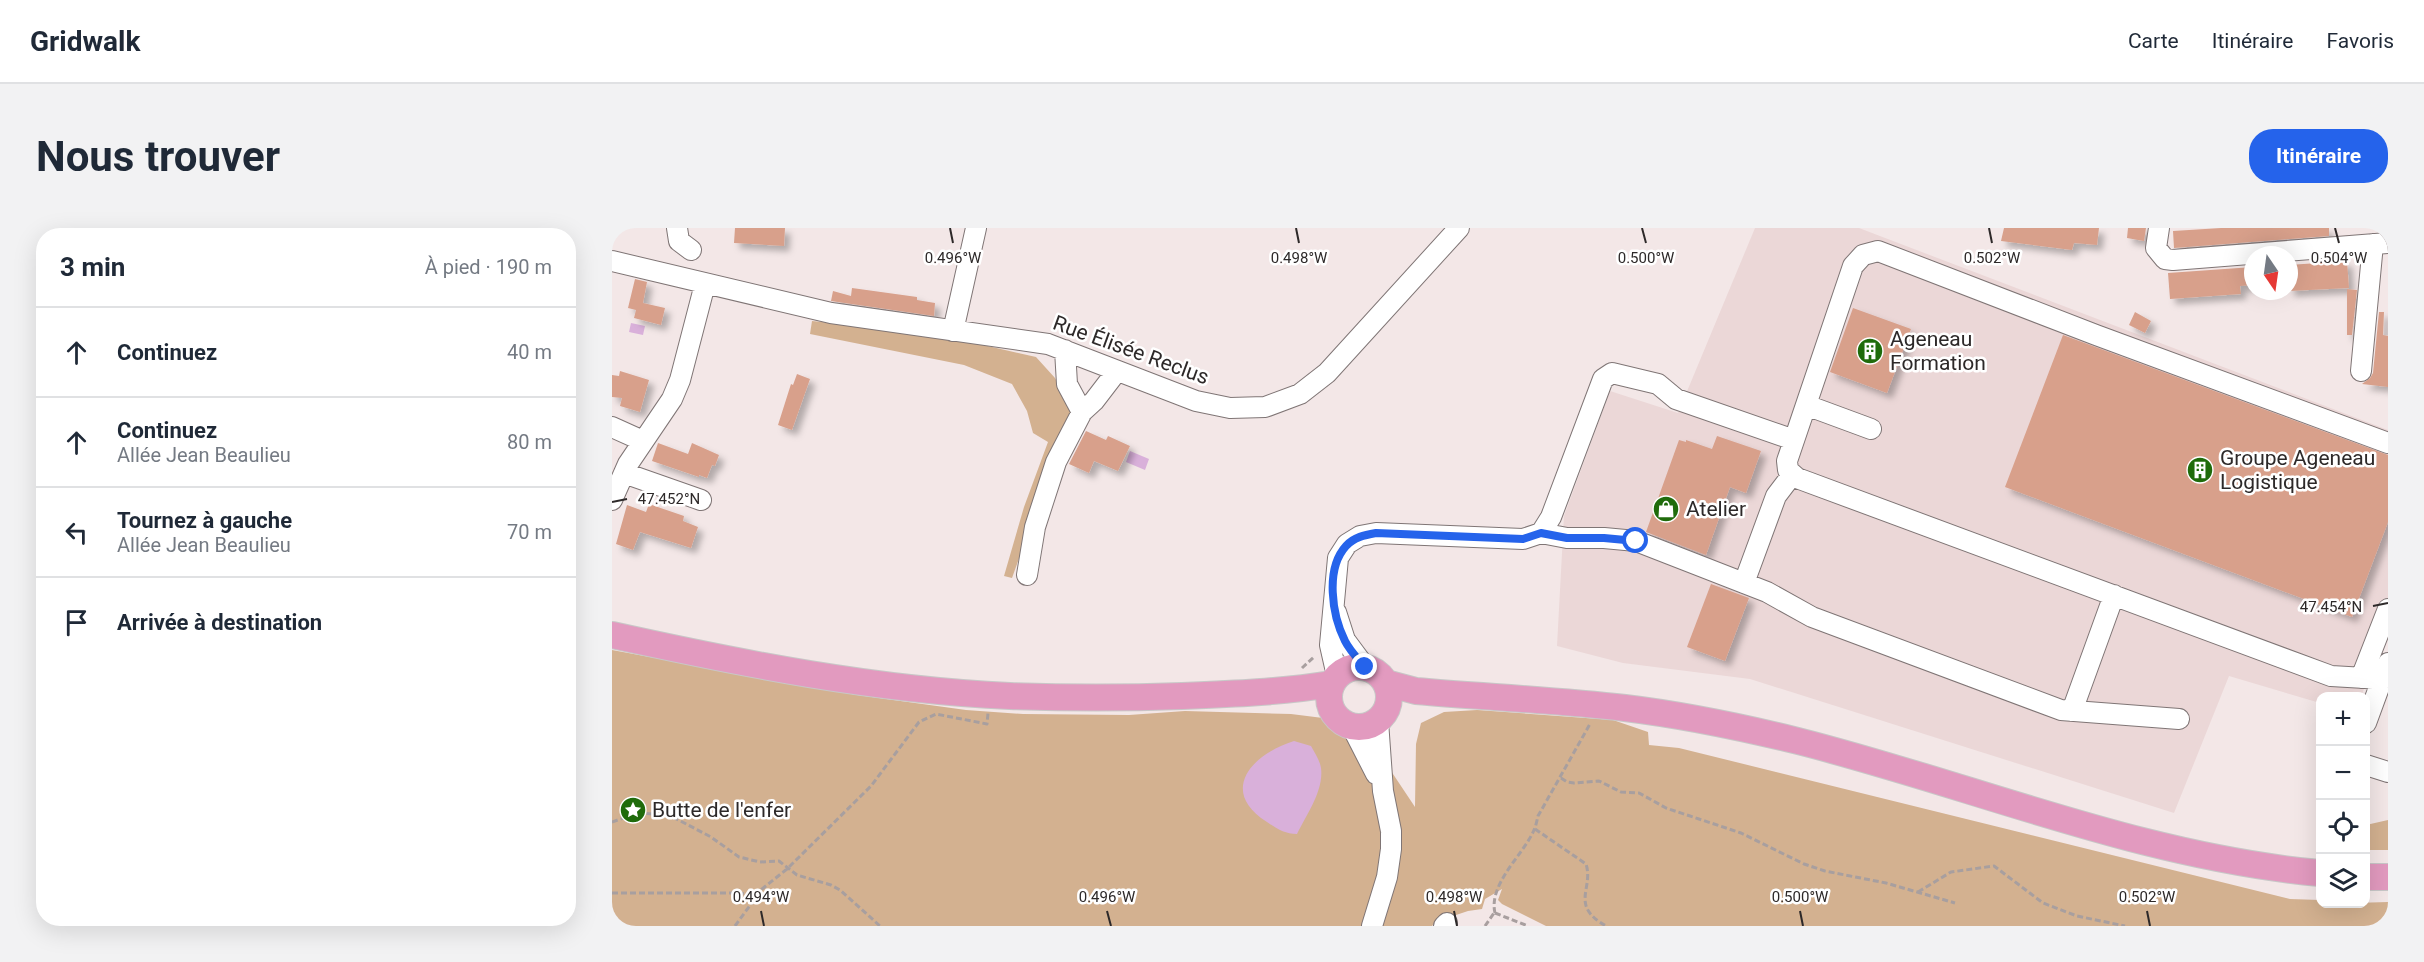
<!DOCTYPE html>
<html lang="fr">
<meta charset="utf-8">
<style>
:root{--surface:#fff;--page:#f2f2f3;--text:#1f2937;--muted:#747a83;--line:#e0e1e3;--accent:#2563eb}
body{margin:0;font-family:Roboto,sans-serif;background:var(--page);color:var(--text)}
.controls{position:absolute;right:18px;bottom:18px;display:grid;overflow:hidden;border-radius:12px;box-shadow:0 6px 24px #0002}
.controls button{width:54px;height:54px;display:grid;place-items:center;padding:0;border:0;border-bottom:2px solid var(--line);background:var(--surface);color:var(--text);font:30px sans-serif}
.compass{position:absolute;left:1632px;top:18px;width:54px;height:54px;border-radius:50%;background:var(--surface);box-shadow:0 6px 24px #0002;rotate:167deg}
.stop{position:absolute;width:18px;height:18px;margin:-14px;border:4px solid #2563eb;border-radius:50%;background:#fff}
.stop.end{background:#2563eb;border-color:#fff;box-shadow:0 2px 6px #0008}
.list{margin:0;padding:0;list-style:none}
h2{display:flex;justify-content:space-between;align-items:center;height:78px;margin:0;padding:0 24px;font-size:26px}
h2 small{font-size:20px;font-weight:400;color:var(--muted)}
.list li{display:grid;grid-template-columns:39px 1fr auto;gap:18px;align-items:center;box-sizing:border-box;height:90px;padding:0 24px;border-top:2px solid var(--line)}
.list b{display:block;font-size:22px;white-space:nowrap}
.list p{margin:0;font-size:20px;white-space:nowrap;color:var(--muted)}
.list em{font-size:20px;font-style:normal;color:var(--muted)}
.icon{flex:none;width:33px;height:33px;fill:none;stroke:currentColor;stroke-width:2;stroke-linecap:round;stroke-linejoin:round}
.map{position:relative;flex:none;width:1776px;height:698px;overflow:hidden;border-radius:24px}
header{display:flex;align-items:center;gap:36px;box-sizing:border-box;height:84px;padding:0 30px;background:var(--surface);border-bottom:2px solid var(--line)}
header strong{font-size:28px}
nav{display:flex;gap:33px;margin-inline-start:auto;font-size:21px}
.intro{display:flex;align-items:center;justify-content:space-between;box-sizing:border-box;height:144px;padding:0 36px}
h1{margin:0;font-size:42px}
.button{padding:15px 27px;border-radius:24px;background:var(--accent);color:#fff;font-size:21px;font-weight:700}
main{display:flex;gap:36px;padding:0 36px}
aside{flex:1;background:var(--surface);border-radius:24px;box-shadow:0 6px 24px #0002}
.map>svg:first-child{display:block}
.built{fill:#ebd7d7}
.green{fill:#d3b190}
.water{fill:#d9b0da}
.building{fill:#d8a08b;filter:url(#shadow)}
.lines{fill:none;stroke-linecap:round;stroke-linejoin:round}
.minor-casing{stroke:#7f7575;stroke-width:22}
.major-casing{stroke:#c8c7c7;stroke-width:28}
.path{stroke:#a89f9f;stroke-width:3;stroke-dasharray:6 3;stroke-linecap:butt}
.minor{stroke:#fff;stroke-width:20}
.major{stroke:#e29abf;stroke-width:26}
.route{stroke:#2563eb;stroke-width:8}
.ticks{fill:none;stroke:#2d2929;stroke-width:2}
.labels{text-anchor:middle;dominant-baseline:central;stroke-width:5;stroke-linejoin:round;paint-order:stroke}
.poi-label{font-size:21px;fill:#2d2929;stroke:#fff;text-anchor:start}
.street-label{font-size:21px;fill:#2d2929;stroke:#fff}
.ticks-label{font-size:15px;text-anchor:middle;fill:#2d2929;stroke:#fff;stroke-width:5;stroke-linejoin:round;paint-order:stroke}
</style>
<header>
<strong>Gridwalk</strong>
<nav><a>Carte</a><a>Itinéraire</a><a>Favoris</a></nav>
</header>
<div class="intro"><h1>Nous trouver</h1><a class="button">Itinéraire</a></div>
<main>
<aside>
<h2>3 min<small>À pied · 190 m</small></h2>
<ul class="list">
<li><svg class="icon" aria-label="ahead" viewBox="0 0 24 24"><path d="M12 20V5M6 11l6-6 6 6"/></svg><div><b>Continuez</b></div><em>40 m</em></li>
<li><svg class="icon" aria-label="ahead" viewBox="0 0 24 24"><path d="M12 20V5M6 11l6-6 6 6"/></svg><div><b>Continuez</b><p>Allée Jean Beaulieu</p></div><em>80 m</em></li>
<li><svg class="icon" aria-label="left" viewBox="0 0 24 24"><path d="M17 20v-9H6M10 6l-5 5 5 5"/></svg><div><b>Tournez à gauche</b><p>Allée Jean Beaulieu</p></div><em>70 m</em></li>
<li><svg class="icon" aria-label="arrive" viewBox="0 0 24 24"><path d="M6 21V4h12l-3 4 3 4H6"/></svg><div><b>Arrivée à destination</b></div></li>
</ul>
</aside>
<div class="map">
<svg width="1776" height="698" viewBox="0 0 1776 698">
<defs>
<filter id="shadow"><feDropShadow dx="5.5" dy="5.5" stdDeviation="3" flood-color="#0004"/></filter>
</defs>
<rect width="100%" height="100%" fill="#f3e7e7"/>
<path class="built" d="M1143,0h104l529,202v203l-27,63 -41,1v6l-91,-27 -55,137 -424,-134 -127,-16 -66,-17 7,-130 46,-125 68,22z"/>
<path class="green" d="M200,93l80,8 74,12 70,16 19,21 19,37 -18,40 -44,123 -8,-2 20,-69 24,-65 -15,-9 -6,-22 -15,-27 -48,-19 -154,-31z
M0,422l245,45 109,15 57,4 106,1 56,-4 106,3 48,6 21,13 15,14 40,60 1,-63 5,-21 23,-11 33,-2 136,10 35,12 1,13 30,3 611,151 30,1v4l68,-2v24h-842l-44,-22 -4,-4 4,-11 -17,10 -3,10 -14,2 -33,11 -3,4h-820z
M1776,592v30h-22v-25z"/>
<path class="water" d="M19,95l14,3 -2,9 -14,-3z
M518,223l19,8 -4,11 -19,-8z
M682,513l17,5c4,7 9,15 10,22 3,22 -14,46 -24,66 -12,0 -20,-5 -30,-12 -49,-31 -15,-68 27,-81z"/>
<path class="building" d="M123,0h50l-1,18 -50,-3z
M1392,0h95l-2,17 -23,-2 -2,7 -71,-9z
M1516,0h18l-2,13 -17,-3z
M1609,0h108v8l-155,12 -1,-17z
M1735,33l2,27 -60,3v-26z
M1641,39v18l-13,1 1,8 -71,5 -2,-26z
M23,51l12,3 -4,21 22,5 -4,17 -27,-7 2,-8 -8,-2z
M240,60l65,9v3l18,3 -1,13 -103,-15 2,-10 18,5z
M1735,61l10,1 -5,45h-5z
M1241,80l58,21 -24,64 -57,-21z
M1523,84l16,9 -6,12 -16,-8z
M1767,84h5l-1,23 5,1v51l-26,-3 8,-6 3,-5z
M1451,107l325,120v67l-36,95 -347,-130z
M8,143l29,9 -9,32 -20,-6 2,-8 -10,-1v-22l7,1z
M185,146l13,5 -18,51 -14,-5 13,-41 2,1z
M474,203l20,9 2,-4 22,10 -12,25 -24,-10 -5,12 -20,-9z
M1105,208l44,15 -15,42 -16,-6 -24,68 -60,-23 33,-92 7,2v-2l26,9z
M46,215l30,11 4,-11 27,12 -4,11 -3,-1 -5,13 -8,-3v2l-47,-16z
M37,276l35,12 -1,5 15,6 -7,21 -51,-16 -7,18 -17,-6 11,-39 19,7z
M1099,356l38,14 -24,63 -38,-14z"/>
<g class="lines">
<defs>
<path id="minor" d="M65,0l2,13 12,9
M1547,0l-3,20 9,11 8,1 215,-17
M0,33l219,52 217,31 148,57 34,7 35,-1 35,-13 27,-21 132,-145
M341,103l23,-103
M453,122l2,34 15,28
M1749,143l12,-127
M1194,177l65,24
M0,199l31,14
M12,245l77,27
M0,272l16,-36 44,-65 8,-19 25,-96
M929,305l26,5h37l32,3 131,51 45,25 249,93 118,9
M415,347l8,-48 21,-65 26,-50 12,-11 23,-30
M1132,355l32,-87 16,-21
M724,384l9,28 20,27
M725,448l-7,-31 8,-87 9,-14 13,-8 16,-3 147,6 18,-6 10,-16 52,-138 9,-6 46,11 18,15 118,41
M1749,450l27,-69
M1770,451l-51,-3 -534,-198 -9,-8 -1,-9 66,-195 10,-11 15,-4 218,84 292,108
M1460,483l42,-116
M1754,495l22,-60
M740,499l24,47
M1754,537l22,7
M760,698l15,-49 4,-28v-18l-8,-40 -5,-70
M832,698l3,-3"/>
<path id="major" d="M0,407c131,29 264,55 398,61 57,2 115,2 172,0 50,-2 100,-4 149,-12
M717 469a30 30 0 1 1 60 0a30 30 0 1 1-60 0Z
M774,455l30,8c69,6 139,9 209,17 58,7 116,19 173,33 174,44 343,116 522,132
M1754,649h22"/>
</defs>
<use href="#minor" class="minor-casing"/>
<use href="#major" class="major-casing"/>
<path class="path" d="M690,440l13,-12
M949,550l6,4 7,1 25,-2 22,11 18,1 27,15 75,25 63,31 21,7 61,12 69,20
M0,594l26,-9 31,2 42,22 28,20 21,5 19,-1 18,14 34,10 9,5 40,36
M923,601l51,35c8,25 -17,41 20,62
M1306,664l33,-20 43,-6 49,37 34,13 48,10
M0,665h128l15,3
M883,685c-7,-29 29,-59 39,-83 2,-4 3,-10 4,-14l52,-92
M883,685l33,13
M123,698l27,-37 25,-20 84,-83 48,-64 17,-8 51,10 1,-11
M873,698l9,-13"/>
<use href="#minor" class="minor"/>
<use href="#major" class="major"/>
</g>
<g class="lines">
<path class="route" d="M753,439c-7,-8 -15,-16 -20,-26 -13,-26 -20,-72 1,-95 8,-9 19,-11 30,-13l147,6 18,-6 26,5h37l32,3"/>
</g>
<path class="ticks" d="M338,0l3,15M684,0l3,15M1030,0l4,15M1377,0l3,15M1723,0l4,15M0,274l15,-3M1761,378l15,-3M149,683l3,15M495,683l4,15M842,683l3,15M1188,683l3,15M1535,683l3,15"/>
<defs>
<symbol id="building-disc" viewBox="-11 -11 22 22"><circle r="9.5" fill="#1f6b0b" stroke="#fff"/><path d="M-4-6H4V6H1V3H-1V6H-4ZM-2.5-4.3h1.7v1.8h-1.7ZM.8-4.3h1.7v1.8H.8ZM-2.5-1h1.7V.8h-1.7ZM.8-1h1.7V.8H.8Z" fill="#fff"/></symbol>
<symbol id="shop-disc" viewBox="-11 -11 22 22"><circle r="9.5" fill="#1f6b0b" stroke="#fff"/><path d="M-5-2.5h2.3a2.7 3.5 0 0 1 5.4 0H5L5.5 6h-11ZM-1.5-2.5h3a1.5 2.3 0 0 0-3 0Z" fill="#fff"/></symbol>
<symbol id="sight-disc" viewBox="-11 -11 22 22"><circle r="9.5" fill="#1f6b0b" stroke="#fff"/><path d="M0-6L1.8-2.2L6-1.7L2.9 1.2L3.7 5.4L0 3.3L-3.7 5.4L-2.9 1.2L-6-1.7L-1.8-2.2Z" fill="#fff"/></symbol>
</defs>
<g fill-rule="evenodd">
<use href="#building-disc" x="1243" y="108" width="30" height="30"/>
<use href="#building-disc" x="1573" y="227" width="30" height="30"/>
<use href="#shop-disc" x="1039" y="266" width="30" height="30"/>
<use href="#sight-disc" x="6" y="567" width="30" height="30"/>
</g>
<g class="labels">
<g class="poi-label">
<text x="1278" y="111">Ageneau<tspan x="1278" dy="24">Formation</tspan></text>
<text x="1608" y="230">Groupe Ageneau<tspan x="1608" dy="24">Logistique</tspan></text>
<text x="1074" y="281">Atelier</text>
<text x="40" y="582">Butte de l'enfer</text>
</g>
<g class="street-label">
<text transform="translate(519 122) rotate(20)">Rue Élisée Reclus</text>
</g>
</g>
<g class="ticks-label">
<text x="341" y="35">0.496°W</text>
<text x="687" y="35">0.498°W</text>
<text x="1034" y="35">0.500°W</text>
<text x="1380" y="35">0.502°W</text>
<text x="1727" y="35">0.504°W</text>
<text x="57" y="276">47.452°N</text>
<text x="1719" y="384">47.454°N</text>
<text x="149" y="674">0.494°W</text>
<text x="495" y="674">0.496°W</text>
<text x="842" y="674">0.498°W</text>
<text x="1188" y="674">0.500°W</text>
<text x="1535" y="674">0.502°W</text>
</g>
</svg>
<div class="controls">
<button>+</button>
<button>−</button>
<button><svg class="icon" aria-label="locate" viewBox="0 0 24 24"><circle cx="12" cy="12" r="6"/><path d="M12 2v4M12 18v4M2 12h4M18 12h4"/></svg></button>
<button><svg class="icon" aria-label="layers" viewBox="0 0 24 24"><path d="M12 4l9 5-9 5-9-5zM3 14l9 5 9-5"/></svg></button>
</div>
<svg class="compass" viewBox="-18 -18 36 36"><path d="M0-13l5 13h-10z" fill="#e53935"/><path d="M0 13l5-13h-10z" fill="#747a83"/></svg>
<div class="stop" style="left:1024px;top:313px"></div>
<div class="stop end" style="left:753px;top:439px"></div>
</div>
</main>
